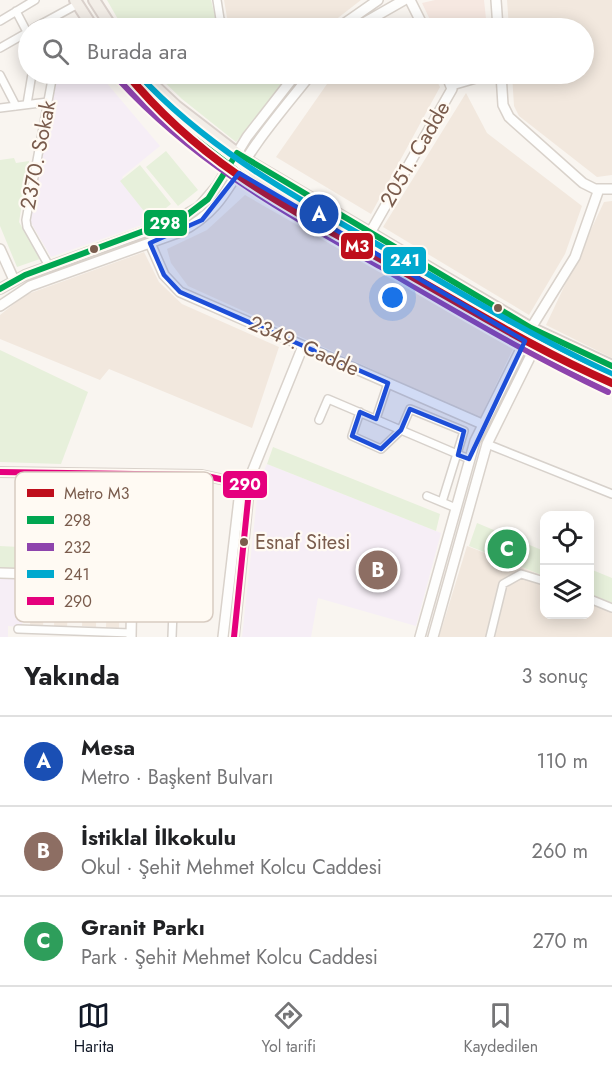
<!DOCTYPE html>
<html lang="tr">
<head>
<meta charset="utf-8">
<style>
  :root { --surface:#fff; --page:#f6f6f6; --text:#202124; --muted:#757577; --line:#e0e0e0; --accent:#111827 }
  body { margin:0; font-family:Jost,sans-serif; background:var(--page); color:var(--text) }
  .controls { position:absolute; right:18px; bottom:18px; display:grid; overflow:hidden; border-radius:12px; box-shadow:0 3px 15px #0003 }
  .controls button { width:54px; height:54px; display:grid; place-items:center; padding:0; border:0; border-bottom:2px solid var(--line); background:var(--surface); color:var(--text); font:30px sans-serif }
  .you { position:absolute; left:393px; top:298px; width:21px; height:21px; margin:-15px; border:4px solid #fff; border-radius:50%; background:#1a73e8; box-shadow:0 0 0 9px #1a73e833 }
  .badge { display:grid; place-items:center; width:39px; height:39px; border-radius:50%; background:var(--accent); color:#fff; font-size:20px; font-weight:700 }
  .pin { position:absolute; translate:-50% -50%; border:3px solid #fff; box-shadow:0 2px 6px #0006 }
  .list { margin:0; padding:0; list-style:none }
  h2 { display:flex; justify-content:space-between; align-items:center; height:78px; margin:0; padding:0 24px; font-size:26px }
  h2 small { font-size:20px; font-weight:400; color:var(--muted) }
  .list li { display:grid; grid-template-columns:39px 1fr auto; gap:18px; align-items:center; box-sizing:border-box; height:90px; padding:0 24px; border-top:2px solid var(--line) }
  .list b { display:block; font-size:22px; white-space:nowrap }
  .list p { margin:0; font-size:20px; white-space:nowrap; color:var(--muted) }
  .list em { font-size:20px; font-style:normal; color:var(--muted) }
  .icon { flex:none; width:33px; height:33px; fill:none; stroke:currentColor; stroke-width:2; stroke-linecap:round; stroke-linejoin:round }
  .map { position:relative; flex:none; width:612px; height:637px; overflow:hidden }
  .search { position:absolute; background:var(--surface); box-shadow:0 3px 15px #0003; left:18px; right:18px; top:18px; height:66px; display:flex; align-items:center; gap:15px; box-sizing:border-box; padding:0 21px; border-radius:33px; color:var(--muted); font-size:22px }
  .sheet { height:348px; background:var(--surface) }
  nav { display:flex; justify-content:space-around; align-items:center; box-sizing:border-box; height:84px; border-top:2px solid var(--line); background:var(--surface); font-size:16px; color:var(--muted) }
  nav a { display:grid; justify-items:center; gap:3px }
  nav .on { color:var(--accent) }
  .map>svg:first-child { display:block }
  .residential { fill:#f2e8de }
  .commercial { fill:#f6e8e1 }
  .education { fill:#f6eef6 }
  .green { fill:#e7f0db }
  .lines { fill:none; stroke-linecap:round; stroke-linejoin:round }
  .street-casing { stroke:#d7d1cb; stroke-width:10 }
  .secondary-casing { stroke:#d9d2cb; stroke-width:12 }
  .primary-casing { stroke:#dad1cc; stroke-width:14 }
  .street { stroke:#fefefd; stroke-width:7 }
  .secondary { stroke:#fefefd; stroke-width:9 }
  .primary { stroke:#f3eee8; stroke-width:10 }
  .bus-1-casing { stroke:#fffaf3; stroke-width:10 }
  .bus-2-casing { stroke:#fffaf3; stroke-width:10 }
  .bus-3-casing { stroke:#fffaf3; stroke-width:10 }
  .bus-4-casing { stroke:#fffaf3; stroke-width:10 }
  .bus-1 { stroke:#00a651; stroke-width:6 }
  .bus-2 { stroke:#8e44ad; stroke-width:6 }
  .bus-3 { stroke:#00a9ce; stroke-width:6 }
  .bus-4 { stroke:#e5007d; stroke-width:6 }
  .metro-1-casing { stroke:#fffaf3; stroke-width:12 }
  .metro-1 { stroke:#bf0e1c; stroke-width:8 }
  .marked { fill:#1d4ed8; fill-opacity:0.2; stroke:#1d4ed8; stroke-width:4.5; stroke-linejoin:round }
  .bus-dot { fill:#7a5c4d; stroke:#fffaf3; stroke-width:2 }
  .labels { text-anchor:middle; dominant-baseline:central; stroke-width:4.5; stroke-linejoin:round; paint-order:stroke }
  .bus-label { font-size:20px; fill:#7a5c4d; stroke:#fffaf3; text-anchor:start }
  .street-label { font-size:21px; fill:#7a5c4d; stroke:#fffaf3 }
  .key { fill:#fffaf3; stroke:#d7cbc1; stroke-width:1.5 }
  .key-label { font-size:16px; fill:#7a5c4d }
  .line-badge { stroke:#fffaf3; stroke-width:2 }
  .badge-label { font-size:16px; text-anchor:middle; font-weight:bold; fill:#fff }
</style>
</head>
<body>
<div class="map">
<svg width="612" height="637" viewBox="0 0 612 637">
  <rect width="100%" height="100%" fill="#f9f5f0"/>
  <path class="residential" d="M224,0H361L325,28H232L228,23Z
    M507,0H612V175L597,177L519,116L514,106L512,74H584V28H509Z
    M334,74H433L440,87L371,214L276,157Z
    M466,93L487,133L582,206L565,254L529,315L383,227Z
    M245,195L513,349L480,418L188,286L171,263L167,249L207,230Z
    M612,201V358L546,325L604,202Z
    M144,252L159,282L182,304L279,347L252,428L109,369L100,380L0,339V315L25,295Z
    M467,546L544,576V614H590V594L612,603V637H439Z
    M31,583L45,584L43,627H30Z
    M84,583H97L96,627L82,626Z
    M55,584L69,585L67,628H54Z
    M107,585L120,586L119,629H106Z"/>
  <path class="commercial" d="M435,0H484L487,28H434L422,3Z"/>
  <path class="education" d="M57,74H99L160,146L122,177L150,222L51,257L30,221Z
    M267,464L441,533L416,626L318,598L311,637H242L259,480Z
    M0,577H23L22,627L8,626V637H0Z"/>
  <path class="green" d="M107,0H211L217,25L221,28H123Z
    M156,74H278L286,80L236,142L182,99Z
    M166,151L198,190L178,206L146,167Z
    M14,158L16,163L29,161L19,222L40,259L17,267L0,226V160Z
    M140,165L171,204L151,220L120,181Z
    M0,350L88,392L61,464L0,462Z
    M273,447L440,514L436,531L267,464Z
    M477,523L544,551V576L469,546Z
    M0,546L39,548V569L0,568Z
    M590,569L612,578V603L590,594Z"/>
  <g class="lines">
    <g class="street-casing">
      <path id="street" d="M217,0L220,19L226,28
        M16,11L28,34
        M0,21L35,0
        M34,28L78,4
        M76,28L89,22
        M0,48L28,32
        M0,75L16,106
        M452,86L476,79L501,78
        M27,104L32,74
        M0,108L48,102
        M49,266L27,227L26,220L53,74
        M360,412L352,436L381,449L401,430L410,409L464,431L442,502
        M376,419L388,383
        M319,420L328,399L469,459
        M487,444L612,494
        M427,496L456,508
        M172 554a6 6 0 1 1 12 0a6 6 0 1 1-12 0Z
        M590,599L612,608
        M18,629L131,633
        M172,637L175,560
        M490,637L503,584L521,574L544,581"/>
    </g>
    <g class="secondary-casing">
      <path id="secondary" d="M410,0L424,28
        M496,0L498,28
        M338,28L378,0
        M355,28L404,0
        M501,74L503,105L509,117L583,183L595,189H612
        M370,233L452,89L446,74
        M150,243L164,275L180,292L482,424
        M0,249L14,280
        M0,289L25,275L172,222L199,207L217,186L247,137L296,74
        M0,306L30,286L180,232C223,211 231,179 257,143C274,119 293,97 311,74
        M531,328L575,257L599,189
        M0,472L202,475L247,485
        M0,573L130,577L132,581L131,637
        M223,637L239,499L244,492L303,346
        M234,637L248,500L244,492
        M420,637L475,441L525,341
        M433,637L487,444L535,347"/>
    </g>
    <g class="primary-casing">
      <path id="primary" d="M75,0L93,28
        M94,0L112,28
        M126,74C194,156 293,206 384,259C459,303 533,348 612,384
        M142,74L176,106L246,160L531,328L612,366"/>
    </g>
    <use href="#street" class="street"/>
    <use href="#secondary" class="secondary"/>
    <use href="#primary" class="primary"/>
    <g class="bus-1-casing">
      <path id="bus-1" d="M126,74L173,122L245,177
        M0,289L25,275L187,215L208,199L237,153L531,328L612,366"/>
    </g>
    <g class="bus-2-casing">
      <path id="bus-2" d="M119,80C195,163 285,212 381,267C455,311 530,355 608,392"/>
    </g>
    <g class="bus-3-casing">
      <path id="bus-3" d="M138,74C209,151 299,199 389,251C462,294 535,338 612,374"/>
    </g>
    <g class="bus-4-casing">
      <path id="bus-4" d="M0,472L202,475L247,485L244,492L248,500L234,637"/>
    </g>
    <use href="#bus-1" class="bus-1"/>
    <use href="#bus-2" class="bus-2"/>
    <use href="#bus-3" class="bus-3"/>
    <use href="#bus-4" class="bus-4"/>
    <g class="metro-1-casing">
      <path id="metro-1" d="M127,74C209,174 306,216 415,278C480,315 543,353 612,383"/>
    </g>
    <use href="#metro-1" class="metro-1"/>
  </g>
  <path class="marked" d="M239,173L525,341L469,459L458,455L464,431L410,409L401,430L381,449L352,436L360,412L376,419L388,383L180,292L164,275L150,243L202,220Z"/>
  <g class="bus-dot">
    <circle cx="94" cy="249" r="5"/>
    <circle cx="498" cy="308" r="5"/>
    <circle cx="244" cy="542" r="5"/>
  </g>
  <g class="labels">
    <g class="bus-label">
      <text x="255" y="542">Esnaf Sitesi</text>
    </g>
    <g class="street-label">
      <text transform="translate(415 154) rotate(-60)">2051. Cadde</text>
      <text transform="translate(38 155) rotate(-79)">2370. Sokak</text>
      <text transform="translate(304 346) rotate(24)">2349. Cadde</text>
    </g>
  </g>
  <rect x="15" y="472" width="198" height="150" rx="9" class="key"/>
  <rect x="27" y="489" width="27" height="8" fill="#bf0e1c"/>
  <rect x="27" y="516" width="27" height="8" fill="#00a651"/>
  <rect x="27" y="543" width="27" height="8" fill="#8e44ad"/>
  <rect x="27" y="570" width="27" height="8" fill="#00a9ce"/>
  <rect x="27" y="597" width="27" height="8" fill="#e5007d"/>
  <g class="key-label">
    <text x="64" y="499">Metro M3</text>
    <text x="64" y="526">298</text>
    <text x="64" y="553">232</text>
    <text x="64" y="580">241</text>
    <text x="64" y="607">290</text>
  </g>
  <g class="line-badge">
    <rect x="143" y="209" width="45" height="28" rx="6" fill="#00a651"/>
    <rect x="340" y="232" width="34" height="28" rx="6" fill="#bf0e1c"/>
    <rect x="382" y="246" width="45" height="29" rx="6" fill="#00a9ce"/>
    <rect x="222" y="470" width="46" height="29" rx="6" fill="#e5007d"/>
  </g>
  <g class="badge-label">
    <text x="165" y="229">298</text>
    <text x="357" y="252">M3</text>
    <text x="405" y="266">241</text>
    <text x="245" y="490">290</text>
  </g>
</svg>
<div class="controls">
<button><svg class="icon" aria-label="locate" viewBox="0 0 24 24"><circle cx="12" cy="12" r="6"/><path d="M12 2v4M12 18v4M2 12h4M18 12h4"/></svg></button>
<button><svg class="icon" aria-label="layers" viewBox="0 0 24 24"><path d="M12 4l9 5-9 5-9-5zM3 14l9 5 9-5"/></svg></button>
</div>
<div class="you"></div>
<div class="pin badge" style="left:319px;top:214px;background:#1a4fb4">A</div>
<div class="pin badge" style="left:378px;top:570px;background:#8d6e63">B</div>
<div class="pin badge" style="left:507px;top:549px;background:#2e9e5b">C</div>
<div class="search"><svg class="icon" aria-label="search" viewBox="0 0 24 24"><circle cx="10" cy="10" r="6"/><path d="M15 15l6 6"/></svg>Burada ara</div>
</div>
<section class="sheet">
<h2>Yakında<small>3 sonuç</small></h2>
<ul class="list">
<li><span class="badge" style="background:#1a4fb4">A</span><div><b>Mesa</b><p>Metro · Başkent Bulvarı</p></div><em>110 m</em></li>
<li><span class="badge" style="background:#8d6e63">B</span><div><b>İstiklal İlkokulu</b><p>Okul · Şehit Mehmet Kolcu Caddesi</p></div><em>260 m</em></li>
<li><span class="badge" style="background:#2e9e5b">C</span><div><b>Granit Parkı</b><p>Park · Şehit Mehmet Kolcu Caddesi</p></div><em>270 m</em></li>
</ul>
</section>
<nav>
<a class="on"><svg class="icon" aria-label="map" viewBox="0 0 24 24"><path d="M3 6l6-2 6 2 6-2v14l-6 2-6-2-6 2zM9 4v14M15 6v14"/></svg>Harita</a>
<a><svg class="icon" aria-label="directions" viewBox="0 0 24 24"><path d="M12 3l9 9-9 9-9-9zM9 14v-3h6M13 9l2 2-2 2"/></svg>Yol tarifi</a>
<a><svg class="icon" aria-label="saved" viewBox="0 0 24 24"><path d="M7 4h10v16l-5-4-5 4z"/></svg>Kaydedilen</a>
</nav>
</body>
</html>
